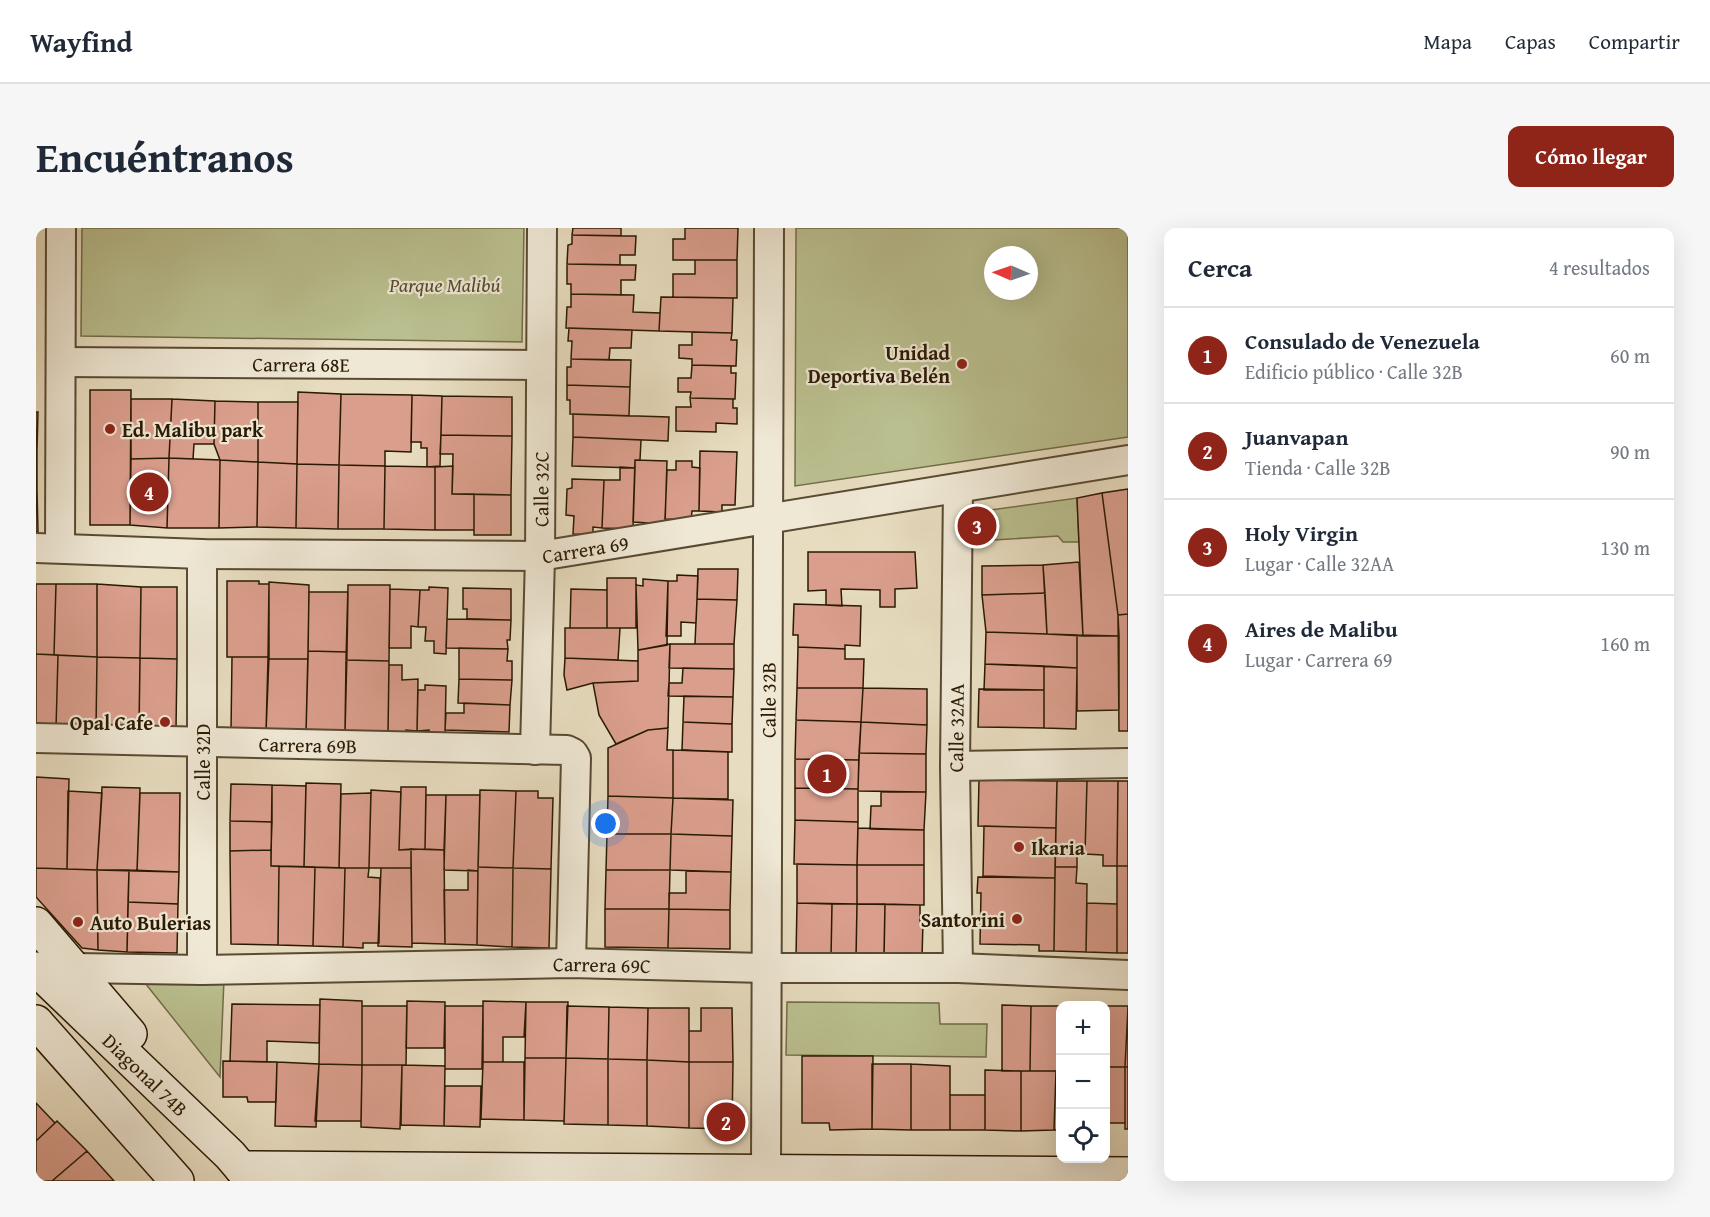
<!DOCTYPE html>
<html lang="es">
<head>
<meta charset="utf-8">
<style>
  :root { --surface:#fff; --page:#f6f6f7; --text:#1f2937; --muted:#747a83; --line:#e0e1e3; --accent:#8f2418 }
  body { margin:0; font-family:"Gentium Book Plus",serif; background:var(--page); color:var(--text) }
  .controls { position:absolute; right:18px; bottom:18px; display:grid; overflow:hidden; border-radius:12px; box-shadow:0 6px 24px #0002 }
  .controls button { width:54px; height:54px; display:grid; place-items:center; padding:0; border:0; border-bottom:2px solid var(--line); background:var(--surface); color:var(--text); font:30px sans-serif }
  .compass { position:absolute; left:948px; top:18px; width:54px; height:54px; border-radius:50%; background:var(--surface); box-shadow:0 6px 24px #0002; rotate:272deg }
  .you { position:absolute; left:570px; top:596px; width:21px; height:21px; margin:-15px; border:4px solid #fff; border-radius:50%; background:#1a73e8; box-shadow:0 0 0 9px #1a73e833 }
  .badge { display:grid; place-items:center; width:39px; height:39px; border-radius:50%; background:var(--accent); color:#fff; font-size:20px; font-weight:700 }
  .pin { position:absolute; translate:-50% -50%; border:3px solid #fff; box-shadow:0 2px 6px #0006 }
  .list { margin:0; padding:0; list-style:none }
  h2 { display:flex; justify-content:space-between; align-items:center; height:78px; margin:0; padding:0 24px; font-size:26px }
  h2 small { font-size:20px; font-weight:400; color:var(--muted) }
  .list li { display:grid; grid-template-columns:39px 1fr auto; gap:18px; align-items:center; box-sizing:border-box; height:96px; padding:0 24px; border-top:2px solid var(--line) }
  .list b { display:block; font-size:22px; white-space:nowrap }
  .list p { margin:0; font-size:20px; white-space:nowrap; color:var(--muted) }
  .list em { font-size:20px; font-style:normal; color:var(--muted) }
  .icon { flex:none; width:33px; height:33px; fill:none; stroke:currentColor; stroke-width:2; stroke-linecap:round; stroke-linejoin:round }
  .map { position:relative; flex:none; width:1092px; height:953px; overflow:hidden; border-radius:12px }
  header { display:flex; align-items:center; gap:36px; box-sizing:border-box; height:84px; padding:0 30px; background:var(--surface); border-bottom:2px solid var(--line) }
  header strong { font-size:28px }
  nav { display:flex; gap:33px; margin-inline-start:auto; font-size:21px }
  .intro { display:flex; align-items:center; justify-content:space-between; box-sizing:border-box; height:144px; padding:0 36px }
  h1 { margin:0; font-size:42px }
  .button { padding:15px 27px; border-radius:12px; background:var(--accent); color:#fff; font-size:21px; font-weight:700 }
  main { display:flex; gap:36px; padding:0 36px }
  aside { flex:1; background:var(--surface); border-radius:12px; box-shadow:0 6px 24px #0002 }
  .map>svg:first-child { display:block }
  .park { fill:#babf8f; stroke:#726c49; stroke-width:1.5; fill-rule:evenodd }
  .building { fill:#da9e8c; stroke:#2a1a03; stroke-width:1.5 }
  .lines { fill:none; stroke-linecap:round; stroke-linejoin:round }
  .minor-casing { stroke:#594a32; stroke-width:32 }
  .secondary-casing { stroke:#2a1a03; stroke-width:36 }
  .minor { stroke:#efe8d5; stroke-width:28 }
  .secondary { stroke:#efe8d5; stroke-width:33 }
  .poi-dot { fill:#8f2418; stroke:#efe8d5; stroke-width:2 }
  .labels { text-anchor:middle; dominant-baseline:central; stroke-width:4.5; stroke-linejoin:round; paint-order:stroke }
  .park-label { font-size:20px; font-style:italic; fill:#554c2d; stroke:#efe8d5 }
  .poi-label { font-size:20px; font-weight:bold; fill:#2a1a03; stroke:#efe8d5; text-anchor:end }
  .street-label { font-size:20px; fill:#2a1a03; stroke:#efe8d5 }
</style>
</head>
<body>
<header>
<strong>Wayfind</strong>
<nav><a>Mapa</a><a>Capas</a><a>Compartir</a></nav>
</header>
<div class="intro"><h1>Encuéntranos</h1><a class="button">Cómo llegar</a></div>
<main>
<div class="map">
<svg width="1092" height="953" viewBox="0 0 1092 953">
  <rect width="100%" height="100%" fill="#e7dcbf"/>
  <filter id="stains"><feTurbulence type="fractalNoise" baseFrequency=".00333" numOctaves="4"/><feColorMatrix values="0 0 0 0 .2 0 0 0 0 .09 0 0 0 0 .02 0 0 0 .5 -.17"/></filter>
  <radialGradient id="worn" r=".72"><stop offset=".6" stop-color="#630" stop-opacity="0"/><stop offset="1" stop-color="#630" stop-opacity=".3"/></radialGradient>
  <path class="park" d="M46,0H488L486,114L45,108Z
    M760,0H1092V209L759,258ZM957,27H993V63H957Z
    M1041,270L1043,314H1027L1022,308L942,313L934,309L936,286L940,284Z
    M105,750L188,751L184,849Z
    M751,774L903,775L904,796H951L950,829L750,827Z"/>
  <path class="building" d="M537,0H585V8L536,7Z
    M649,0H702L701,32H637V11H649Z
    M536,7L600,8L599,27H584V37L531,36L532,17L536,16Z
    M659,32H701V70L637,69V46H659Z
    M531,36L600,37L599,52H585V67L535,66V56H531Z
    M535,66L598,67L597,84L624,85L623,103L530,100L531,79H535Z
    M625,69L697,70L696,105L623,103Z
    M533,100L596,102L595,120H574L573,132L535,131L536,113H532Z
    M656,104L696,105L695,112H701L700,138L656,137V131L643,130V117H656Z
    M535,131L595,132L594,159L531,157V139H535Z
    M656,137L695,138V145H700L699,171L654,170L655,164H642V150H655Z
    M531,157L594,159L593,188L534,186V172H531Z
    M54,162H95L94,297H54Z
    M262,164L305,166L303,237L261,236Z
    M305,166L376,167L375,224L349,223V238L303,237Z
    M376,167L406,168L404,238L391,239V220H385V214H375Z
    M406,168L476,169V208L405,207Z
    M654,170L697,171V180H701V196L680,195V204L640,203V179H655Z
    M95,171H136L133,230L95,231Z
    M136,171L179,173L178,216H158L157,231L133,230Z
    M179,173L222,174V234L184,232L178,216Z
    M222,174H262L261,236L222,234Z
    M0,184H2L1,223H0Z
    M537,186L633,189L632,213L537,209Z
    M405,207L476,208L475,267L416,266L417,226H404Z
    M537,209L605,212L604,232H599V240L536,238Z
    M0,223H1V261H0Z
    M664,223L701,224L699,277H686V284L663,283Z
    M133,230L131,300L94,297L95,231Z
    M133,230L184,232L183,300H131Z
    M184,232L222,234L221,299L183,300Z
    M599,232L631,233L629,296L597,294Z
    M640,233H656V239L664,240L663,283H656L655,292L629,291L631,242H640Z
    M222,234L261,236L260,300L221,299Z
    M261,236L303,237L302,301L260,300Z
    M303,237L349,238L348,301H302Z
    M349,238L399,239V302L348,301Z
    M417,238L416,266H438V302H399V239Z
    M584,239L599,240L597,301L566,300L568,252H584Z
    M536,251L568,252L566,300L557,299V307L537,306L538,288L530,287L531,261L536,260Z
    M0,261H1L2,304H0Z
    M1092,261V386L1082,387L1066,265Z
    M1066,265L1082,387L1083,408H1047L1041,270Z
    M438,266L475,267V307H438Z
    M772,324H879L881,360L859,361V379H844V362L805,361L806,378L790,377V362L772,363Z
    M1043,334L1047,408L1011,406L1007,337Z
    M1007,337L1009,365L946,367V338Z
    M662,341H702L701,372L661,371Z
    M641,347L662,348L660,395L645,394V408H630L632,353H641Z
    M571,350H600V400H571Z
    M607,351L632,353L631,417L602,422L600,357L607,358Z
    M191,353H223V356H233V429H191Z
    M233,354L273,357L272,431H232Z
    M0,356H20L18,427L0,426Z
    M20,356H61V429L18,427Z
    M61,356L105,359L104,430L61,429Z
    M312,357H354L353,433L310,432Z
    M105,359H141V431L104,430Z
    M393,359L412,360L410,426L398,425V413H389L390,399H382L384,362H393Z
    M427,360L475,361V392L431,391V381H427Z
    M354,361L384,362L382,399L375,398V420H353Z
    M535,361L571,362V400H534Z
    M273,364H312L311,424L272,423Z
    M1009,365L1011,406L950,404L946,367Z
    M661,371L701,372L698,416H659Z
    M758,376L825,378L824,418L809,417V421L762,419V407H757Z
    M1092,386V503H1083L1082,387Z
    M411,391L475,392L474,412H471L472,421L410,420Z
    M529,400H584L582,432L529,430Z
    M950,404L1041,407V440L949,436Z
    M1041,407L1083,408V482L1041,483Z
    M634,416L632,500L612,502L580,516L563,487L557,455L602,453V422Z
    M634,416H698V441L633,440Z
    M762,419L809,421V431H828L827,460H761Z
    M423,420L472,421L471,433H476V452L423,451Z
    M272,423L311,424L309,505H270Z
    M0,426L22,427L20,501H0Z
    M22,427L61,429L60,501H20Z
    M61,429L104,430L103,501H60Z
    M196,429H233L230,504L195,503Z
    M104,430L141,431L140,502L103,501Z
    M529,430L602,433V453L557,455L531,462L528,447Z
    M232,431H272L270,505L230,504Z
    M310,432L353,433L352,506L309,505Z
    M949,436L1008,438V462H948Z
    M353,437H366V452L382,451L381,503L370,502V507L352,506Z
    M1008,438L1041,440L1040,501L1008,500Z
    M647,440L698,441L697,469L632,468L633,455H646Z
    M423,451L476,452L474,477L422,475Z
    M389,457L410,458L409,507H393V502L381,503L382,462H389Z
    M761,460H827L825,494L760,492Z
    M827,460L891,461V497L825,494Z
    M943,461L1008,462V500L942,499Z
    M648,468L697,469L696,496L647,494Z
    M428,475L474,477L473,504L409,502L410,485H428Z
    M760,492L825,494L823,532L759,531Z
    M647,494L696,496V524L646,522Z
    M825,494L891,497L890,526L823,525Z
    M632,500L631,522H637V570L572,568V520L612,502Z
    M637,522L692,524V571L637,570Z
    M823,525L890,526V564L822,563Z
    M759,531L823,532L822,561L759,560Z
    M0,549L33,551L31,641L0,640Z
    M943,552L1021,553L1020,600L942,598Z
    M1021,553H1051L1049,626L1041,627V639H1019Z
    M1051,553H1082L1081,638H1067V627L1049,626Z
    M1082,553H1092V638H1081Z
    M270,555L305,556L303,640L268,639Z
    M195,556L236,557V594L194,593Z
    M236,557L270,558L268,639L235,638Z
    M66,559L104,560L101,643L61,642Z
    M365,559H390L389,621L363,622Z
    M759,560L822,561V594L759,592Z
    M335,562L365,564L363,622L375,621V640H333Z
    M444,562L480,563L477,640L442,639Z
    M32,563L66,565L61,642L31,641Z
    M480,563H502V570H517L515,641L477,640Z
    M845,564H890L888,602L834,601L835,578H845Z
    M104,565H144L143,644L101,643Z
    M335,565L333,640H303L305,566Z
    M390,567H410L408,622L389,621Z
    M410,567H444L442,643L408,642Z
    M572,568L637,570L635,606H571Z
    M637,570L697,572L696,608L635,606Z
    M759,592L822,594L821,637L758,636Z
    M194,593L236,594L235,622L194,623Z
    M948,598L1020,600L1019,650L947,648Z
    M822,600L888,602V637H821Z
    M571,606H635L634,642H570Z
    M635,606L696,608L695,644L634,642Z
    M375,621L408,622L409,716L376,715Z
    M235,622V638H243L242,717L195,716L194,623Z
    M761,636L821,637V676L761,675Z
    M821,637H888V677L821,676Z
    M243,638L279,639L277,718L242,717Z
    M1081,638H1092V725H1081Z
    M279,639L309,640L307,719L277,718Z
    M442,639L477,640L476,719L441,717Z
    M1019,639H1041L1040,655L1051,656L1050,724L1018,723Z
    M0,640L61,642L62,722L46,720L0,669Z
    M309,640H333L332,649L344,650L343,715H327V720L307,719Z
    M345,640H375L376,719L342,718Z
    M477,640L515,641L513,720L476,719Z
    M61,642H93L91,724L62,722Z
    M93,642L143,644L142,676L92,674Z
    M432,642L442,643L441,717L409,716L408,662H432Z
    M570,642H634L633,681H569Z
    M650,643L695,644L694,682L633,681V665H650Z
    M942,649L1019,650L1018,723H1003V717L944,716L945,665H941Z
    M92,674L142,676L141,725L91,724Z
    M761,675L796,676L795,730L760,729Z
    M1051,675L1081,676V725L1050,724Z
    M796,676H821L820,730H795Z
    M821,676H849L848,730H820Z
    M849,676L884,677V693H887L886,731L848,726Z
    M569,681H633L632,720L569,719Z
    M633,681L694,682V721L632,720Z
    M284,771L326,773V837L283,836Z
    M371,773L409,774L408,820H370Z
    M447,773L490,774L488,809H467V834H447Z
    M490,774H532L530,830H489Z
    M196,776L284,777L283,815L231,813V834L194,833Z
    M966,777L995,778L994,843H966Z
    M326,778H371L370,837H326Z
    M409,778H447L446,841H409Z
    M531,778L573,779L572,831L530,830Z
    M995,778H1024V843H994Z
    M1070,778H1092L1089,839H1070Z
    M573,779L612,780L611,832L572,831Z
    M1092,779V839H1089Z
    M612,780H653V834L611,832Z
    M665,780H696L697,834H653V803H665Z
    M766,828H837L836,901L794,902L793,895H766Z
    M489,830H530L528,893L488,892Z
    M530,830L572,831V897L528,896Z
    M572,831L611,832V898L572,897Z
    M611,832L653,834V900L611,898Z
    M187,833L241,834L240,874H212L211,869H187Z
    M241,834L283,836L280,899L239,898Z
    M447,834H488V892L445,891Z
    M653,834H697L696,901L653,900Z
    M283,836L326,837L325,893H279Z
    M836,836H875V902L836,901Z
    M875,836L914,838V902H875Z
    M326,837H366L364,901L325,899Z
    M366,837L409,838L408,898L365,897Z
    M1070,839H1089V895H1070Z
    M1089,839H1092V901H1089Z
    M949,842L985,843V903L949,902Z
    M985,843H1020L1018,902L985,903Z
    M1020,843H1024V902H1018Z
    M409,858H445L444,899L408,898Z
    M914,867H949V902H914Z
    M0,875L19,895L0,913Z
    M21,893L51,923L16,953H0V913Z
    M51,923L78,953H16Z"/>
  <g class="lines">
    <g class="minor-casing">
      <g id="minor">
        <path id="s1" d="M25,134L504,137"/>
        <path id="s2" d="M0,320L166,326L504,328L1092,232"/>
        <path d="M24,320L25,0"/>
        <path d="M166,326V742"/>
        <path id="s3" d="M0,510L531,522L537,525L540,530L535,735"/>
        <path id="s4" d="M499,522L504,328L506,0"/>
        <path d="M919,538L1092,535"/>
        <path id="s5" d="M40,740L166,742L535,735L731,740H922L1092,747"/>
        <path id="s6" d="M922,740L919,538L922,260"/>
        <path id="s7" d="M730,943L733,0"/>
      </g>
    </g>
    <g class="secondary-casing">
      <g id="secondary">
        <path d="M0,696L94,806"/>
        <path id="s8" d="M0,741L194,927L216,953"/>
        <path d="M0,794L141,953"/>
        <path d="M205,940L1092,946"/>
      </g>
    </g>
    <use href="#minor" class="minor"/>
    <use href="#secondary" class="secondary"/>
  </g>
  <g class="poi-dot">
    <circle cx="926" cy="136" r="6"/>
    <circle cx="74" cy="201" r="6"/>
    <circle cx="129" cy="494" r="6"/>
    <circle cx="983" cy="619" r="6"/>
    <circle cx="981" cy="691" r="6"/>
    <circle cx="42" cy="694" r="6"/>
  </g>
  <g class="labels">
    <g class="park-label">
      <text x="409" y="56">Parque Malibú</text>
    </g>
    <g class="poi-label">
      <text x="914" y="124">Unidad<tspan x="914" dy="23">Deportiva Belén</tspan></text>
      <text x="86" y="201" text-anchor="start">Ed. Malibu park</text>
      <text x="117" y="494">Opal Cafe</text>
      <text x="995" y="619" text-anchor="start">Ikaria</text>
      <text x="969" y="691">Santorini</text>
      <text x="54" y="694" text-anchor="start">Auto Bulerias</text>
    </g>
    <g class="street-label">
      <text stroke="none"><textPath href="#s1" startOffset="240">Carrera 68E</textPath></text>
      <text stroke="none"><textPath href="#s4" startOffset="261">Calle 32C</textPath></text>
      <text stroke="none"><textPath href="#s2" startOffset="550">Carrera 69</textPath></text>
      <text stroke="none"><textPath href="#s7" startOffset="471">Calle 32B</textPath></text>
      <text stroke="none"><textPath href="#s6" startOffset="240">Calle 32AA</textPath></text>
      <text stroke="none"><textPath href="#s3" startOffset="272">Carrera 69B</textPath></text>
      <text transform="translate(166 534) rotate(-90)">Calle 32D</text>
      <text stroke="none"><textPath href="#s5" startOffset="526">Carrera 69C</textPath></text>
      <text stroke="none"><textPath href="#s8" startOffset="152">Diagonal 74B</textPath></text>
    </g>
  </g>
  <rect width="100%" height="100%" filter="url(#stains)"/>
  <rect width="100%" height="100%" fill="url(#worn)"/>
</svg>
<div class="controls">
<button>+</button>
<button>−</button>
<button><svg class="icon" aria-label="locate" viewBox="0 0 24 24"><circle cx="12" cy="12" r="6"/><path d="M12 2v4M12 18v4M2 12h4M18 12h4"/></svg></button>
</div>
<svg class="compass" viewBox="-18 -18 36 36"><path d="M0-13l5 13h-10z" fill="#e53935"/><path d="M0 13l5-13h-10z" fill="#747a83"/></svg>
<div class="you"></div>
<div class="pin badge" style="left:791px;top:546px">1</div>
<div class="pin badge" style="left:690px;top:894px">2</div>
<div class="pin badge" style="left:941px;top:298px">3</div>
<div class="pin badge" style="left:113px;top:264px">4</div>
</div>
<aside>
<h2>Cerca<small>4 resultados</small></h2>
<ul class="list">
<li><span class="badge">1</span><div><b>Consulado de Venezuela</b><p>Edificio público · Calle 32B</p></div><em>60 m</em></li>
<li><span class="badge">2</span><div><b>Juanvapan</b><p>Tienda · Calle 32B</p></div><em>90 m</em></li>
<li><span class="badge">3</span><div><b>Holy Virgin</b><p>Lugar · Calle 32AA</p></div><em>130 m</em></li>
<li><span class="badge">4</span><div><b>Aires de Malibu</b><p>Lugar · Carrera 69</p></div><em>160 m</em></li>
</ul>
</aside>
</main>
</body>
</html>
